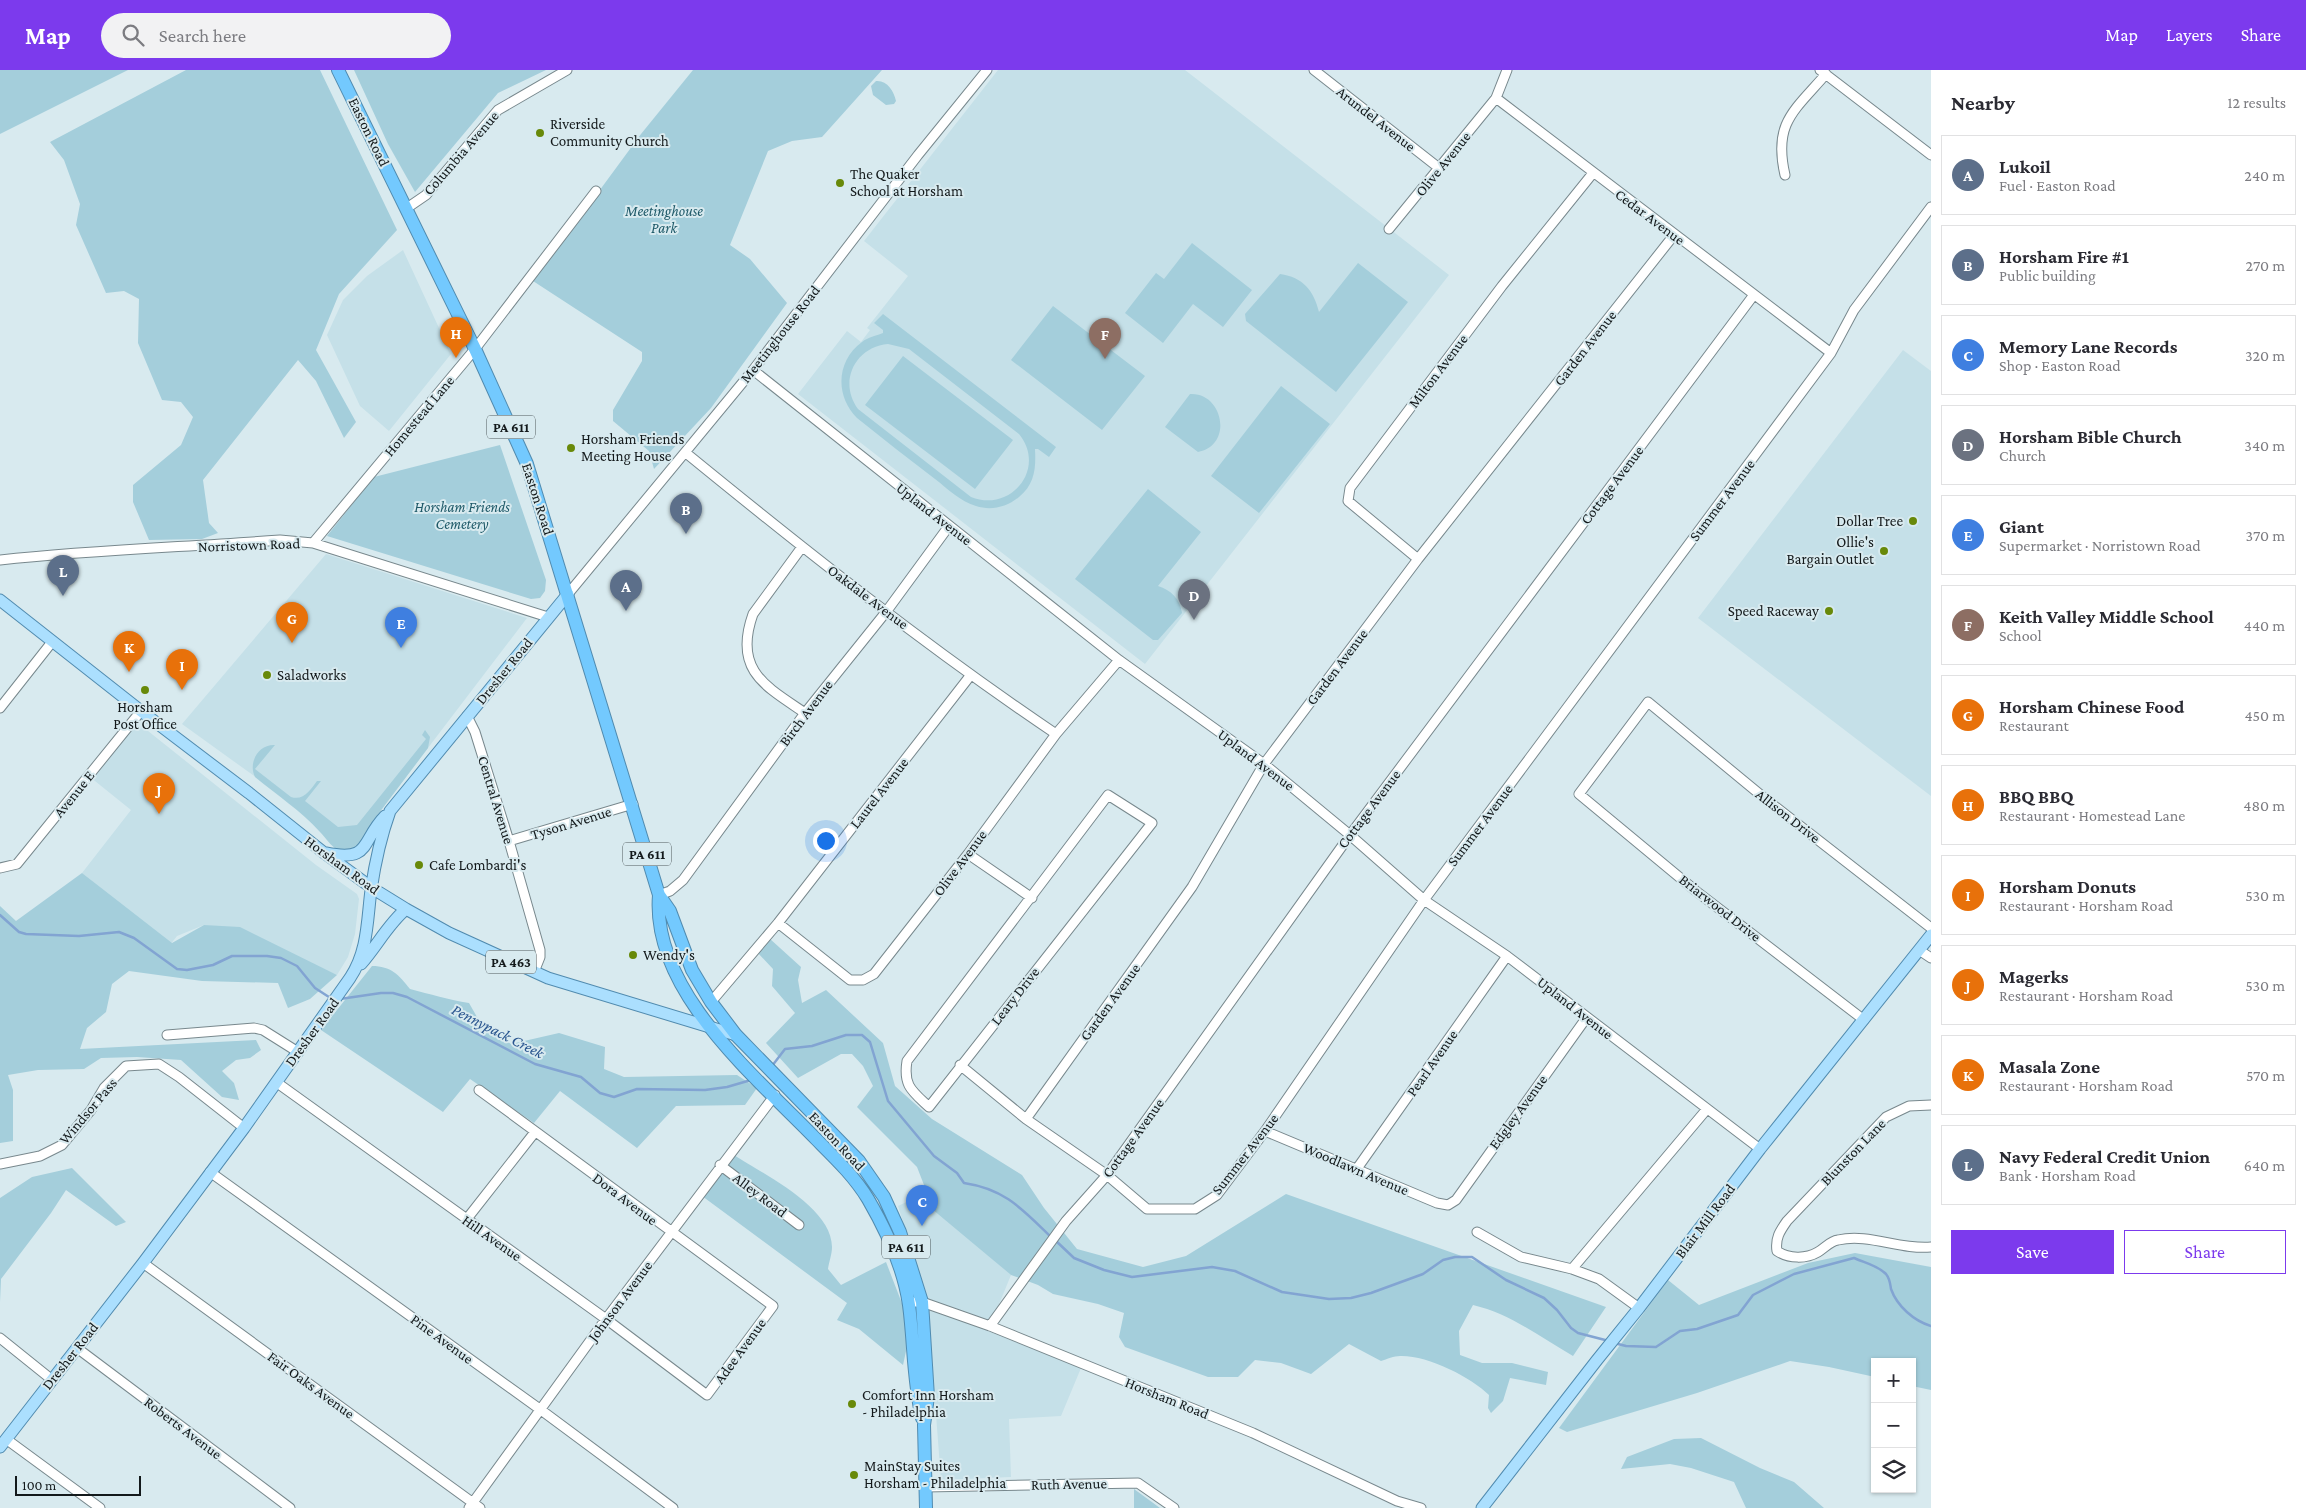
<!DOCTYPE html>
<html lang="en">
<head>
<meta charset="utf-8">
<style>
  :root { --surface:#fff; --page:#f2f2f3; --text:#2b2b33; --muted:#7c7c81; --line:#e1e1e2; --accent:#7c3aed }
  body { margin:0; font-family:"Crimson Pro",serif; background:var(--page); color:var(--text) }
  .controls { position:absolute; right:15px; bottom:15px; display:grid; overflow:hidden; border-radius:0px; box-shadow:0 1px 4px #0004 }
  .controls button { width:45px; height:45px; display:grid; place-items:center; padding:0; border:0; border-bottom:1px solid var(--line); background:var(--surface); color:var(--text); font:25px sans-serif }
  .scale { position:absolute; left:15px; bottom:12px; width:126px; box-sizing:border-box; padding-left:5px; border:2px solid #13191b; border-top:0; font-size:14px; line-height:18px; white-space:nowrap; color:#13191b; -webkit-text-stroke:4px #d8eaef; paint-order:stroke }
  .you { position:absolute; left:825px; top:770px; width:18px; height:18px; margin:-12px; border:4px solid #fff; border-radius:50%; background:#1a73e8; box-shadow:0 0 0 8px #1a73e833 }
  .badge { display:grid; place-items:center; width:32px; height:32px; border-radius:50%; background:var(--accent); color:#fff; font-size:16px; font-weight:700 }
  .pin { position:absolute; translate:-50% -41px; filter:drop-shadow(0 1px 2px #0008) }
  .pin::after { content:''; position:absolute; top:26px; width:18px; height:15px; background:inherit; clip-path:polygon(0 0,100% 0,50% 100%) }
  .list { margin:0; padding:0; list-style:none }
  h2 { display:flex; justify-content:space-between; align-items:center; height:65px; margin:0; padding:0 20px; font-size:21px }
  h2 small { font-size:16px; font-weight:400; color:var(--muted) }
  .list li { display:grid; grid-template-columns:32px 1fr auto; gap:15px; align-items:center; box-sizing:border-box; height:80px; margin:0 10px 10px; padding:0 10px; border:1px solid var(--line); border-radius:0px }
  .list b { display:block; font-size:19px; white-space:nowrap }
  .list p { margin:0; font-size:16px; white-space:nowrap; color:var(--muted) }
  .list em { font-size:16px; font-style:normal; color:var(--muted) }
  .actions { display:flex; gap:10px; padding:15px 20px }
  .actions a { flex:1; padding:11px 0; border:1px solid var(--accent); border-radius:0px; text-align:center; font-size:18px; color:var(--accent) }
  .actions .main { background:var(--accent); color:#fff }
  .icon { flex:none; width:28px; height:28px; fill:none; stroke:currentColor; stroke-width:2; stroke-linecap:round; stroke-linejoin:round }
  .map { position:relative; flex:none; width:1931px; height:1438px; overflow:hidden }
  header { display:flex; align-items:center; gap:30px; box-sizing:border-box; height:70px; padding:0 25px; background:var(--accent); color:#fff }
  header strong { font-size:24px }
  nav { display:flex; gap:28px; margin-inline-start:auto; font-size:18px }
  .search { width:350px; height:45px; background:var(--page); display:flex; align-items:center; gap:12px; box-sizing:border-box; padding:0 18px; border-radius:28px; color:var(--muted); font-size:19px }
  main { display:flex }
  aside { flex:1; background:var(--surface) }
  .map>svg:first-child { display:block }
  .built { fill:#c5e0e8 }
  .green { fill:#a4cedb; fill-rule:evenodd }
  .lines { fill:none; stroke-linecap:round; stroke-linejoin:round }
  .stream { stroke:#82a4d2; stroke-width:2.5 }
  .minor-casing { stroke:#78888d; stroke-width:11 }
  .major-casing { stroke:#518baf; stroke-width:13 }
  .highway-casing { stroke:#518baf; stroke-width:14 }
  .minor { stroke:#fff; stroke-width:9 }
  .major { stroke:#abdffe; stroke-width:11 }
  .highway { stroke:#73c9fe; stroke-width:12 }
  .poi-dot { fill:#688909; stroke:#d8eaef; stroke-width:2 }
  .labels { text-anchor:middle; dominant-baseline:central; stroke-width:4; stroke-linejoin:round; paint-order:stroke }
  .shield { fill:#d8eaef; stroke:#4e585b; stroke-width:1 }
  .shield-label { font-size:14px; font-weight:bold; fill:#13191b }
  .street-label { font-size:15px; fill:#13191b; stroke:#d8eaef }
  .poi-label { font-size:15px; fill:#13191b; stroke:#d8eaef; text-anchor:start }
  .park-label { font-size:15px; font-style:italic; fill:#1e5968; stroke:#d8eaef }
  .water-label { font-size:16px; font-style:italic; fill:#29558f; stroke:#d8eaef }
</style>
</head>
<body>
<header>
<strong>Map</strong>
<div class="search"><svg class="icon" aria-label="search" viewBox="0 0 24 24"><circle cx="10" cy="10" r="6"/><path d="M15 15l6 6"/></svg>Search here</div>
<nav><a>Map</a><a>Layers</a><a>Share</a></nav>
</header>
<main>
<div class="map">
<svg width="1931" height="1438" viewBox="0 0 1931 1438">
  <rect width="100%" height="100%" fill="#d8eaef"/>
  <path class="built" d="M998,0H1185L1449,205L1145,594L798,324L847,261L861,272L870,260L867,258L908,206L864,171Z
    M403,180L451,284L389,361L360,336L327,265L343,230L367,206Z
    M1903,280L1931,301V726L1698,548Z
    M326,484L527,548L354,775L311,747L182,654Z
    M134,656L143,657L316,795L357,824L359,829L355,864L348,887L337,905L238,861L204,855L177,866L170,875L82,803L131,740L90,707Z
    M919,1126L1011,1205L988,1261L1081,1298L1061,1346L1009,1349L1011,1407L941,1410L927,1227L898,1136Z"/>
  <path class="green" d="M0,0H128L0,64Z
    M186,0H320L397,160L339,224L316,280L356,352L344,368L316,311L298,290L203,410L209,453L218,463L202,469L149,470L133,432V415L181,375L193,347L181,332L162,330L138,273L139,229L124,221L106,223L76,155L80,134L64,90L50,72Z
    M354,0H546L498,23L415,122L388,74Z
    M693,0H882L822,67L792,71L768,81L730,175L750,189L787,233L711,338L654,399L649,381L613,351V340L642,291V282L533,211L641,64Z
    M876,11C887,10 894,21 896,31L894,34L886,35L873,25L871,16Z
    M1192,173L1252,220L1223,257L1193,234L1163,273L1125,243L1156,203L1164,209Z
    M1358,193L1408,232L1336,322L1246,251L1245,244L1280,204C1303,207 1314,221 1319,242Z
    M1053,236L1145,306L1102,360L1011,290Z
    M883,244L1056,377L1049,387L1038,379H1035C1036,398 1035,414 1019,427C1007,437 991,441 976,436C961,432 948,419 935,409C909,389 883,369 857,348C835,326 836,291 862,272C868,267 876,266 883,263V260L874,253ZM888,274L909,279L1019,364C1047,398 1011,443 971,427L858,339C838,312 855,277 888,274Z
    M903,286L1013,370L975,419L865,335Z
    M1281,316L1330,354L1259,443L1211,406Z
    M1190,324C1223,322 1234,375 1198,382L1165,357Z
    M500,375L546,510L545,521L540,528L531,529L327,466L374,407Z
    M1148,419L1201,462L1158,516C1171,520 1180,529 1182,543L1158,570H1153L1075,509Z
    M425,660L430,667L428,678L376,747C371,760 360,783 343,782C334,781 326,768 320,762C301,741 277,725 255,707C248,693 258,674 275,675L255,699L291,727C304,731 310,720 317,711H321L305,731L338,757L357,755L426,669L422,665Z
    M82,803L172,873L204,855L240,857L337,905L310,929L288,938L278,913L202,911L129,901L112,914L106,942L87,958L80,979L256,970L261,980L250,988L236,990L222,1001L234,1013L239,1030L222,1027L181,990L137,987L101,988L84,999L38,1000L8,1005L13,1020V1071L0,1073V836L16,851Z
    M769,868L801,897L798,910L802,933L826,920L883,973L895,1016L932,1049L1022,1105L1044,1138L1077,1179L1143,1197L1186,1186L1286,1124L1606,1237L1573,1286C1540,1267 1511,1244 1473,1235L1459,1261L1460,1285L1482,1293H1512L1548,1302L1546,1315L1510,1308L1503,1331L1491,1343L1488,1338L1489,1325C1471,1307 1427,1285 1400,1286C1394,1286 1387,1289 1381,1291L1349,1274L1311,1304L1281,1293L1255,1290L1238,1307H1208L1125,1277L1119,1267L1124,1243L1098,1234L1053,1224L1038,1215L1011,1205L920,1129L924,1115L917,1097L857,1037L873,1016L863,996L852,984H841L798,1008L766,973L795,943L772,916L773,899L757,882Z
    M372,896C391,896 399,905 410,919C430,924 449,930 469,933L481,954L511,974L559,963L605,977L604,999L624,1007L737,1005L757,1018L745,1035L676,1036L637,1078L560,1021L534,1053L470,1009L443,1042L321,960Z
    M734,1085C763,1104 832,1137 832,1177C832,1184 829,1192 828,1199L841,1215L886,1192L903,1236L908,1272L903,1295L859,1259L837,1250L847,1233L702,1126Z
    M72,1098L126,1152L116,1156L66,1120L51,1143L1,1209L0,1232V1128L32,1107Z
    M1855,1183L1931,1197V1320L1912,1316V1292H1875V1307L1829,1297L1790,1291L1697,1323L1567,1362L1559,1358L1668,1210L1699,1235L1808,1193Z
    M1701,1368L1760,1398L1794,1412L1824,1438H1746L1734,1412L1691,1398L1670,1394L1621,1399L1627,1387L1674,1369Z
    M1134,1419L1160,1438H1134Z"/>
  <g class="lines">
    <path class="stream" d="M0,845L19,862L26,864L79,866L119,862L134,868L177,899L187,900L213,895L232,886H267L281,888L297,896L315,918L332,929
      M340,929L381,923H393L407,927L535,994L581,1007L600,1023L614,1027L637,1019L705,1020L727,1017L751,1010
      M772,996L785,979L812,976L846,965H862L870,972L888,1031L934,1086L957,1103L964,1113C1005,1119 1022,1139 1051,1167
      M1055,1170L1074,1188L1104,1200L1132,1207L1212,1197L1235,1201L1282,1222L1329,1229L1351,1228L1371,1223L1423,1204L1443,1190L1455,1187H1472L1506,1210L1544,1228L1557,1240L1571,1258L1578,1263L1609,1271
      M1614,1273L1626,1276L1656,1277L1680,1261L1697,1259L1738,1245L1753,1225L1794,1204L1854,1188C1865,1193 1877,1195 1886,1204C1890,1209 1890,1213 1891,1219C1897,1236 1914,1251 1931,1256"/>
    <g class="minor-casing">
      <path id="minor" d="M1314,0L1439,98
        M1820,0L1931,85
        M1496,28L1831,283
        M1785,105C1773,53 1794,41 1826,4
        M407,138L426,125L498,40L567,0
        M1389,159L1496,28L1507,0
        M753,300L1119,590L1264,694L1350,765L1424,830L1507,886L1760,1079
        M686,383C806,481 927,577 1056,664
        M313,473L475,279L596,121
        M802,477L753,544C733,600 765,616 805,643
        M1418,489L1348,431L1350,418L1502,216L1593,103
        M0,490C93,480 187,477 280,470L313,473L548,547
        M568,524L753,300L918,85L987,0
        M0,638L52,572
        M467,646L475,662L509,771L540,880V887L534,902
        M1108,725L1152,753L929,1037C912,1021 903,1016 907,991Z
        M509,771L633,734
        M968,784L1032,828
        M0,798L17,794L141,641
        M659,825L670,821L683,810L805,643L886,542L949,456
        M778,853L850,910H863L874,904L968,784L1056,664L1119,590
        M1919,880L1931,888
        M711,932L778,853L970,606
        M1864,950L1696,821L1579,724L1648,632L1768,731L1931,858
        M167,965L254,958L263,960L298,982
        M960,995L1026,1049L1107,1105L1147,1139H1195L1217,1125L1265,1061L1424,830L1831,283L1854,240L1931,137
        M276,1012L606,1249L707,1325L773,1236L479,1020
        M1931,1035L1909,1036L1886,1047L1787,1151C1780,1161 1775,1168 1777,1181C1789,1189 1806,1189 1818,1182C1825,1178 1830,1171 1838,1170C1869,1163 1900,1180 1931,1177
        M1026,1049L1192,817L1264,694L1418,489L1674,165
        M1265,1061L1437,1133L1448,1135L1456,1130L1587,947
        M0,1094L40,1086L62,1075L91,1040L104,1018L126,996L159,994L179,1007L244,1058
        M720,1095L799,1155
        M1356,1100L1507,886
        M210,1102L541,1340L673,1438
        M466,1150L535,1062
        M1477,1162L1521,1187L1572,1199L1599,1209L1639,1238
        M143,1193L480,1438
        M1572,1199L1707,1039
        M908,1232H922L990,1256L1253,1363L1397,1431L1421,1438
        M990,1256L1066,1151L1107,1105L1350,765L1753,226
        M0,1268L51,1309
        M77,1278L290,1438
        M6,1369L100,1438
        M925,1417L1138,1413L1174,1438
        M469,1438L606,1249L775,1025"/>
    </g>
    <g class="major-casing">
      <path id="major" d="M0,530L141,641L249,723L323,782L372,818L406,839L449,863L548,908L736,965
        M326,783C372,792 360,772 385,746
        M361,894C377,876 388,854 406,839
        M0,1377L143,1193L244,1058L350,908C368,881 367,851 371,820C375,793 381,766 390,741L568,524
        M1482,1438L1597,1290L1639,1238L1760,1079L1931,865"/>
    </g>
    <g class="highway-casing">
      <path id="highway" d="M338,0L475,279L527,394L659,825L670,841L692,900L711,932L736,965L859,1091L884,1127L900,1162L922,1232L928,1327L924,1355L926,1438
        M659,825C651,921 755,1006 816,1069C835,1088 854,1106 868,1129C886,1160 904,1199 909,1235C914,1272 913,1311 922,1348"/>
    </g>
    <use href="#minor" class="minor"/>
    <use href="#major" class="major"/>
    <use href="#highway" class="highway"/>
  </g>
  <g class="poi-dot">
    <circle cx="540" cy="63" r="5"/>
    <circle cx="840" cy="113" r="5"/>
    <circle cx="571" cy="378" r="5"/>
    <circle cx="1913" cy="451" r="5"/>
    <circle cx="1884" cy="481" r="5"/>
    <circle cx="1829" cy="541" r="5"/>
    <circle cx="267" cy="605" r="5"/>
    <circle cx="145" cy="620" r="5"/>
    <circle cx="419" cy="795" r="5"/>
    <circle cx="633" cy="885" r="5"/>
    <circle cx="852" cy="1334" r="5"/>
    <circle cx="854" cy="1405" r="5"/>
  </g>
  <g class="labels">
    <g class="shield">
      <rect x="487" y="345.5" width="48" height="23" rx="4"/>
      <rect x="623" y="772.5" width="48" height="23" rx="4"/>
      <rect x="486" y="880.5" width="50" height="23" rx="4"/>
      <rect x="882" y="1165.5" width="48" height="23" rx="4"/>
    </g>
    <g class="shield-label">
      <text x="511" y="357">PA 611</text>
      <text x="647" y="784">PA 611</text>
      <text x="511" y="892">PA 463</text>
      <text x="906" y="1177">PA 611</text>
    </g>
    <g class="street-label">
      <text transform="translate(1376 49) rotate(38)">Arundel Avenue</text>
      <text transform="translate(369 62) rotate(64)">Easton Road</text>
      <text transform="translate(461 83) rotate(-49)">Columbia Avenue</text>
      <text transform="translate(1443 94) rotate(-51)">Olive Avenue</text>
      <text transform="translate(1650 147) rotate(37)">Cedar Avenue</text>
      <text transform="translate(780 264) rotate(-52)">Meetinghouse Road</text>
      <text transform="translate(1585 278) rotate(-52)">Garden Avenue</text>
      <text transform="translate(1438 301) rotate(-53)">Milton Avenue</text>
      <text transform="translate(419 346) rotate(-50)">Homestead Lane</text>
      <text transform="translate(1612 415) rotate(-53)">Cottage Avenue</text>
      <text transform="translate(538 429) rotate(72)">Easton Road</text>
      <text transform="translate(1722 430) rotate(-53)">Summer Avenue</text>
      <text transform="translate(934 444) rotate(38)">Upland Avenue</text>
      <text transform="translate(249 475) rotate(-2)">Norristown Road</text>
      <text transform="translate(868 527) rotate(37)">Oakdale Avenue</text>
      <text transform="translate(1337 597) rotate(-53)">Garden Avenue</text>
      <text transform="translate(504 601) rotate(-51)">Dresher Road</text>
      <text transform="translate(806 643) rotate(-53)">Birch Avenue</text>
      <text transform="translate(1256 690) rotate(37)">Upland Avenue</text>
      <text transform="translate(879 723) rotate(-52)">Laurel Avenue</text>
      <text transform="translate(74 724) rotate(-51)">Avenue E</text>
      <text transform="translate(496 730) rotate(73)">Central Avenue</text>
      <text transform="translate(1369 739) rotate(-53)">Cottage Avenue</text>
      <text transform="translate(1788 746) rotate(38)">Allison Drive</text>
      <text transform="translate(571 753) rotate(-17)">Tyson Avenue</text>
      <text transform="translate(1480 755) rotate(-53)">Summer Avenue</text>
      <text transform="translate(960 793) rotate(-53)">Olive Avenue</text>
      <text transform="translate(342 795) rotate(36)">Horsham Road</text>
      <text transform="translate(1720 838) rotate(38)">Briarwood Drive</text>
      <text transform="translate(1015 926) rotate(-52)">Leary Drive</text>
      <text transform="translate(1110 932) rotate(-54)">Garden Avenue</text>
      <text transform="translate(1575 938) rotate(38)">Upland Avenue</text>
      <text transform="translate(312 962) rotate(-54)">Dresher Road</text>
      <text transform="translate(1432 993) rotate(-55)">Pearl Avenue</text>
      <text transform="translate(88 1041) rotate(-50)">Windsor Pass</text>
      <text transform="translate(1518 1042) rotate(-54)">Edgley Avenue</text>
      <text transform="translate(1133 1068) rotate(-54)">Cottage Avenue</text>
      <text transform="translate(837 1071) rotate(47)">Easton Road</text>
      <text transform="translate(1853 1082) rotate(-46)">Blunston Lane</text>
      <text transform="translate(1245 1084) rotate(-52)">Summer Avenue</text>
      <text transform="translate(1356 1099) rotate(23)">Woodlawn Avenue</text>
      <text transform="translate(760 1125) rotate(37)">Alley Road</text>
      <text transform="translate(625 1129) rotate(37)">Dora Avenue</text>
      <text transform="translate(1705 1151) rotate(-53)">Blair Mill Road</text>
      <text transform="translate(492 1168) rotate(35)">Hill Avenue</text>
      <text transform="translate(620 1231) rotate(-53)">Johnson Avenue</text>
      <text transform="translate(442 1269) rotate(36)">Pine Avenue</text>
      <text transform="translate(740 1281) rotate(-54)">Adee Avenue</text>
      <text transform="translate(70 1286) rotate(-52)">Dresher Road</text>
      <text transform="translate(311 1315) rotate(36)">Fair Oaks Avenue</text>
      <text transform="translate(1167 1328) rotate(22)">Horsham Road</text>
      <text transform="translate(183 1358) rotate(37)">Roberts Avenue</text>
      <text transform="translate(1069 1414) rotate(-1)">Ruth Avenue</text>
    </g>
    <g class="poi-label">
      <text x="550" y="54">Riverside<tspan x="550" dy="17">Community Church</tspan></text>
      <text x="850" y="104">The Quaker<tspan x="850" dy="17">School at Horsham</tspan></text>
      <text x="581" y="369">Horsham Friends<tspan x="581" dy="17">Meeting House</tspan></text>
      <text x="1903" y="451" text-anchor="end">Dollar Tree</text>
      <text x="1874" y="472" text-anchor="end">Ollie's<tspan x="1874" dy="17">Bargain Outlet</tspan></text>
      <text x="1819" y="541" text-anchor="end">Speed Raceway</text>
      <text x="277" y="605">Saladworks</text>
      <text x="145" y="637" text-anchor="middle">Horsham<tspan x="145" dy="17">Post Office</tspan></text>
      <text x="429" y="795">Cafe Lombardi's</text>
      <text x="643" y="885">Wendy's</text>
      <text x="862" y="1325">Comfort Inn Horsham<tspan x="862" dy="17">- Philadelphia</tspan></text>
      <text x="864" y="1396">MainStay Suites<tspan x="864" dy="17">Horsham - Philadelphia</tspan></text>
    </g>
    <g class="park-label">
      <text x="664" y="141">Meetinghouse<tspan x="664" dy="17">Park</tspan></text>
      <text x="462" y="437">Horsham Friends<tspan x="462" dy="17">Cemetery</tspan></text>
    </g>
    <g class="water-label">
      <text transform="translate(498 961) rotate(27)">Pennypack Creek</text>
    </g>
  </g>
</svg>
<div class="controls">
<button>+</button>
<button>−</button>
<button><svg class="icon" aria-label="layers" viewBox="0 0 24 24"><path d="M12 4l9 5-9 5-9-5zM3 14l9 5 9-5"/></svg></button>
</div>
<div class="scale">100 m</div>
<div class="you"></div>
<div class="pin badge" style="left:626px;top:541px;background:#5c6f8a">A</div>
<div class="pin badge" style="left:686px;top:464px;background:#5c6f8a">B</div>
<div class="pin badge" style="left:922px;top:1156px;background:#3f7fe0">C</div>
<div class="pin badge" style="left:1194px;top:550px;background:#6b7280">D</div>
<div class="pin badge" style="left:401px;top:578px;background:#3f7fe0">E</div>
<div class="pin badge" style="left:1105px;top:289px;background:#8d6e63">F</div>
<div class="pin badge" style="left:292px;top:573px;background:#e8710a">G</div>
<div class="pin badge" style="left:456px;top:288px;background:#e8710a">H</div>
<div class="pin badge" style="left:182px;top:620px;background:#e8710a">I</div>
<div class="pin badge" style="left:159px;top:744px;background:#e8710a">J</div>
<div class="pin badge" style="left:129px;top:602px;background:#e8710a">K</div>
<div class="pin badge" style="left:63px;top:526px;background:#5c6f8a">L</div>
</div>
<aside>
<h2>Nearby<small>12 results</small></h2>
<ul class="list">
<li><span class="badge" style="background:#5c6f8a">A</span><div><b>Lukoil</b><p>Fuel · Easton Road</p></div><em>240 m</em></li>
<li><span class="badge" style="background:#5c6f8a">B</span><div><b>Horsham Fire #1</b><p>Public building</p></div><em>270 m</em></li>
<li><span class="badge" style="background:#3f7fe0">C</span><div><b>Memory Lane Records</b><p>Shop · Easton Road</p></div><em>320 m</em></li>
<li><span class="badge" style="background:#6b7280">D</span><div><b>Horsham Bible Church</b><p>Church</p></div><em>340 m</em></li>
<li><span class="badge" style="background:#3f7fe0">E</span><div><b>Giant</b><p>Supermarket · Norristown Road</p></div><em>370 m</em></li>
<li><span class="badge" style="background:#8d6e63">F</span><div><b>Keith Valley Middle School</b><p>School</p></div><em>440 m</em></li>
<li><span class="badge" style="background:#e8710a">G</span><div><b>Horsham Chinese Food</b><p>Restaurant</p></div><em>450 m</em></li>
<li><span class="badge" style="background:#e8710a">H</span><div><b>BBQ BBQ</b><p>Restaurant · Homestead Lane</p></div><em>480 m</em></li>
<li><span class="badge" style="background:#e8710a">I</span><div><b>Horsham Donuts</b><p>Restaurant · Horsham Road</p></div><em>530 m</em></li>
<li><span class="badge" style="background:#e8710a">J</span><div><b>Magerks</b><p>Restaurant · Horsham Road</p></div><em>530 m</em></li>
<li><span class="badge" style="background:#e8710a">K</span><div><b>Masala Zone</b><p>Restaurant · Horsham Road</p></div><em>570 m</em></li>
<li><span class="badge" style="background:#5c6f8a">L</span><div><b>Navy Federal Credit Union</b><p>Bank · Horsham Road</p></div><em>640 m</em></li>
</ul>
<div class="actions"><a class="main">Save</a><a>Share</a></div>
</aside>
</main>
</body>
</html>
